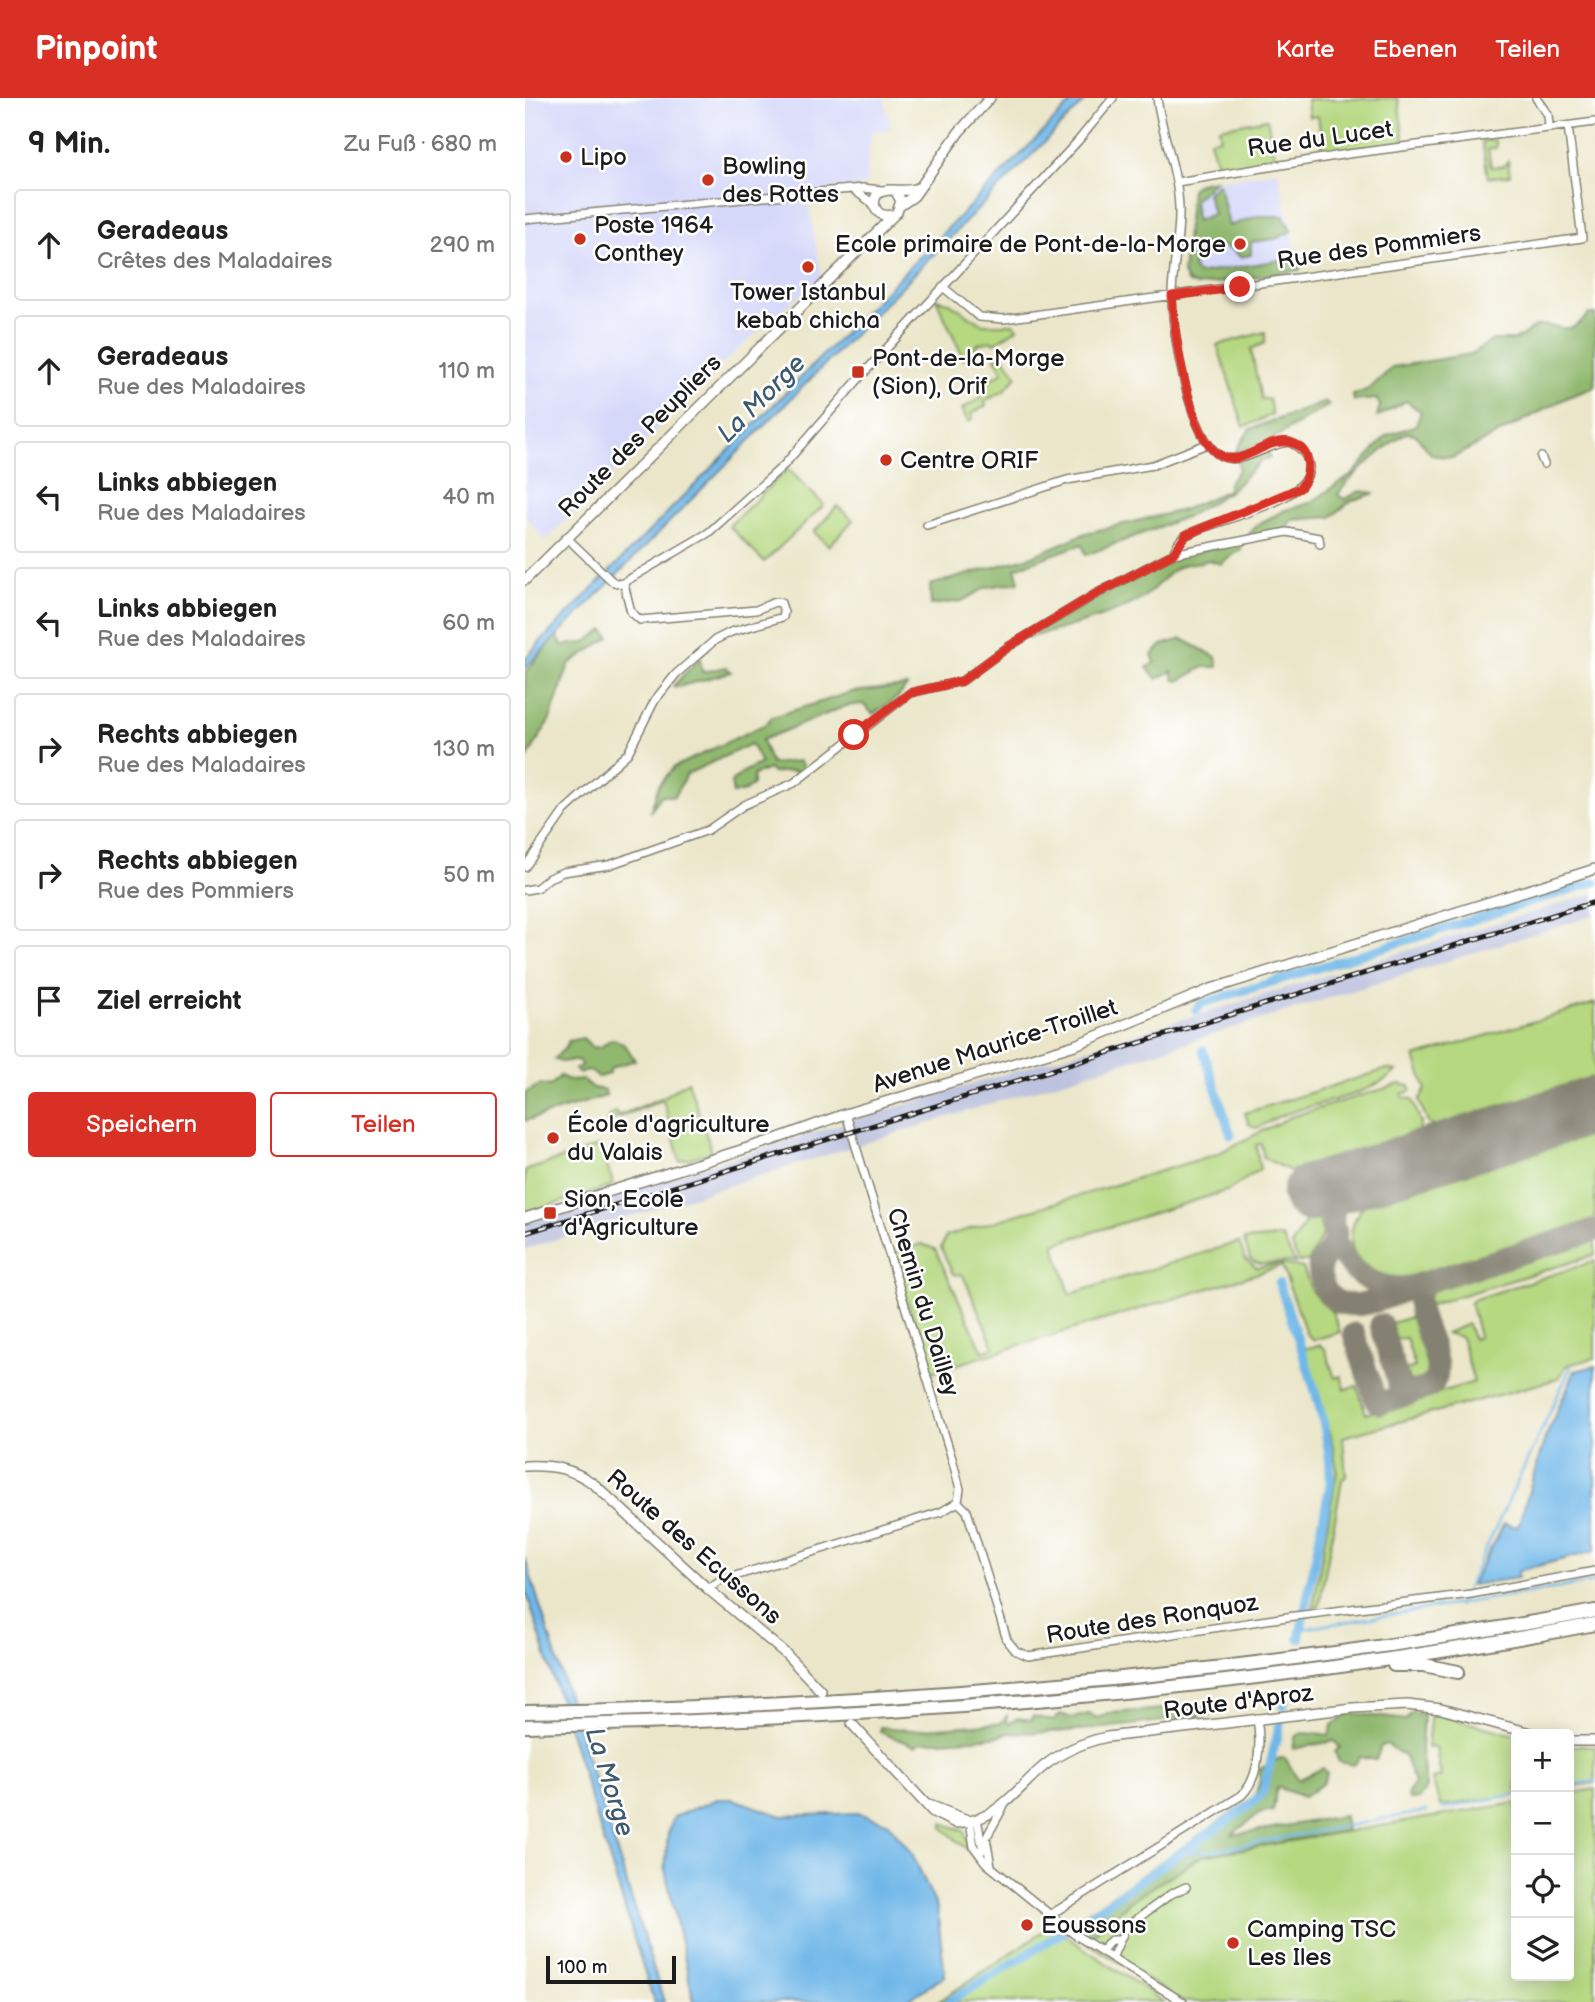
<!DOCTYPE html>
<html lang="de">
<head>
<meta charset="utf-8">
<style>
  :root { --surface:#fff; --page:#f2f2f2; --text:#222; --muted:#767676; --line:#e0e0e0; --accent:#d93025 }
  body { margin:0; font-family:"Balsamiq Sans",sans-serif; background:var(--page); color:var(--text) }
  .controls { position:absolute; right:21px; bottom:21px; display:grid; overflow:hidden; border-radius:7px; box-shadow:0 4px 18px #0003 }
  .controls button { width:63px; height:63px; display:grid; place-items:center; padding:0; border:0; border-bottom:2px solid var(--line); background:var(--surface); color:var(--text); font:35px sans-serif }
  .scale { position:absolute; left:21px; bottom:18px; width:130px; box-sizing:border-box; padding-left:7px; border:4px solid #1c1c1c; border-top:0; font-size:19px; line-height:24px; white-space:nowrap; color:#1c1c1c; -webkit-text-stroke:5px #fff; paint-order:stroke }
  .stop { position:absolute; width:21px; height:21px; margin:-16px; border:5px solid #d93025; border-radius:50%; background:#fff }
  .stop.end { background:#d93025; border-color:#fff; box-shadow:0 2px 7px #0008 }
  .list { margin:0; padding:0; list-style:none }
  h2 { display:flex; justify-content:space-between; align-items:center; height:91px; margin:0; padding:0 28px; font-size:30px }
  h2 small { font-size:23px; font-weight:400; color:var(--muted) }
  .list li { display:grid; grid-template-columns:46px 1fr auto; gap:21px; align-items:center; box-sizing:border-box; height:112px; margin:0 14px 14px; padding:0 14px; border:2px solid var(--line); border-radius:7px }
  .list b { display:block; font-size:26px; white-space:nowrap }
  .list p { margin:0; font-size:23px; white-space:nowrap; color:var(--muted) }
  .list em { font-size:23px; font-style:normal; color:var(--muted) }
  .actions { display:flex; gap:14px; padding:21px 28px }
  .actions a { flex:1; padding:16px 0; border:2px solid var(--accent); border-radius:7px; text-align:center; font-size:24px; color:var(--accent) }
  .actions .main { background:var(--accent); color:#fff }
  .icon { flex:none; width:38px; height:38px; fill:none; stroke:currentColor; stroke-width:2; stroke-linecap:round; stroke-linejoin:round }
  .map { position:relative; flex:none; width:1070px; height:1904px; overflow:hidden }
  header { display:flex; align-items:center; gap:42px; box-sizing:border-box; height:98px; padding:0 35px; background:var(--accent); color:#fff }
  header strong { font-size:33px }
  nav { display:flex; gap:38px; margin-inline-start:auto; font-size:24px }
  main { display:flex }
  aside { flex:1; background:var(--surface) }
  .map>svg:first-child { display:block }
  .built { fill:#d5d8f9 }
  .industrial { fill:#bdc3de }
  .green { fill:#b5d880; stroke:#687a4e; stroke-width:2 }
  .forest { fill:#90b86e; stroke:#566a45; stroke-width:2 }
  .water { fill:#70b7e8; stroke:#466a82; stroke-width:2 }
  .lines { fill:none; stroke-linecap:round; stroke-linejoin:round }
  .stream { stroke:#70b7e8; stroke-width:2.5 }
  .canal { stroke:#70b7e8; stroke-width:9 }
  .taxiway { stroke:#848172; stroke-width:23 }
  .runway { stroke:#848172; stroke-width:58 }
  .minor-casing { stroke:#848172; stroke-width:10 }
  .tertiary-casing { stroke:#848172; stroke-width:12 }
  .motorway-casing { stroke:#848172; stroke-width:16 }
  .minor { stroke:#fff; stroke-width:7 }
  .tertiary { stroke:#fff; stroke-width:9 }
  .motorway { stroke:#fff; stroke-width:12 }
  .rail-casing { stroke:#1c1c1c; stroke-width:5 }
  .rail { stroke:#fff; stroke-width:2.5; stroke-dasharray:8; stroke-linecap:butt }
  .route { stroke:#d93025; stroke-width:9 }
  .poi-dot { fill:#c8321e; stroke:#fff; stroke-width:2.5 }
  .labels { text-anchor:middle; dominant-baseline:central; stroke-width:5; stroke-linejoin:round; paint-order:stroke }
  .street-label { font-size:24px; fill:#1c1c1c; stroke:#fff }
  .poi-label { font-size:24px; fill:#1c1c1c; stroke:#fff; text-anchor:start }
  .water-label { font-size:26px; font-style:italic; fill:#3e5a6e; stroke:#fff }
</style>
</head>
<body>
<header>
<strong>Pinpoint</strong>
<nav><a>Karte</a><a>Ebenen</a><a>Teilen</a></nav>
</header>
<main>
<aside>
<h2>9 Min.<small>Zu Fuß · 680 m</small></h2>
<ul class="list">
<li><svg class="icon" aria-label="ahead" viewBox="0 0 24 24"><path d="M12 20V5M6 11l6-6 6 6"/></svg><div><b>Geradeaus</b><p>Crêtes des Maladaires</p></div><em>290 m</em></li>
<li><svg class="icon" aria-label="ahead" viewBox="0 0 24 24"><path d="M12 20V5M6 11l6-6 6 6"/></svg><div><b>Geradeaus</b><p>Rue des Maladaires</p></div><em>110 m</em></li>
<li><svg class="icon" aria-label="left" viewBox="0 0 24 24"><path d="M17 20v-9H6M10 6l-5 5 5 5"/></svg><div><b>Links abbiegen</b><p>Rue des Maladaires</p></div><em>40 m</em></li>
<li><svg class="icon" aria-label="left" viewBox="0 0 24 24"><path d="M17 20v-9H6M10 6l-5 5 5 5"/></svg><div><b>Links abbiegen</b><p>Rue des Maladaires</p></div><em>60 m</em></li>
<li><svg class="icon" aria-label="right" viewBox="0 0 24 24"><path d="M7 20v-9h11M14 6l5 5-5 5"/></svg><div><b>Rechts abbiegen</b><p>Rue des Maladaires</p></div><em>130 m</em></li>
<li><svg class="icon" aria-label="right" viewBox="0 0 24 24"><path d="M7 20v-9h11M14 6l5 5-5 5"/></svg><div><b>Rechts abbiegen</b><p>Rue des Pommiers</p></div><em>50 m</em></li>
<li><svg class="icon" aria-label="arrive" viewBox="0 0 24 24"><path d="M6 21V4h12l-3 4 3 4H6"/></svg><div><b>Ziel erreicht</b></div></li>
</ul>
<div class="actions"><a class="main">Speichern</a><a>Teilen</a></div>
</aside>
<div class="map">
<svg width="1070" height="1904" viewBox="0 0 1070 1904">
  <rect width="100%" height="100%" fill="#fff"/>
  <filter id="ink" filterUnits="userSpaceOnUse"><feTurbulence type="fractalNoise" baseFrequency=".0143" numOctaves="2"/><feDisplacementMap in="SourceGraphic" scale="14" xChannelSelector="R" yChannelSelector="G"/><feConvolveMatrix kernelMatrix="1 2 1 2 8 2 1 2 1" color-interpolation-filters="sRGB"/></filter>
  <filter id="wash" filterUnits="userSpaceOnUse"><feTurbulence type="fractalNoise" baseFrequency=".00686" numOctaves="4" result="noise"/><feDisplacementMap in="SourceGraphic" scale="28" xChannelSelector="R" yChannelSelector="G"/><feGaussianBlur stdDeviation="1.57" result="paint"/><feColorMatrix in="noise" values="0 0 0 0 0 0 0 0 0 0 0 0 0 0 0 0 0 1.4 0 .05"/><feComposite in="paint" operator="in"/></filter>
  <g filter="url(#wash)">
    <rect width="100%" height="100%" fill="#ebe6c9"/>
    <path class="built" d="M0,0H359L366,30L346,34L341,86L283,104L297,180L259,210L194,269L20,443L0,417Z
      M753,73L775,172L672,188L664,186L658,175L666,91L674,85Z"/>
    <path class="industrial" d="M1070,795V817L0,1151V1125L82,1098Z"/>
    <path class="green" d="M873,0L879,44L798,55L793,18L784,19L782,1Z
      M742,21L751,62L693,71L685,42L696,40L694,30Z
      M970,42L971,50L963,51L966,69L979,68L983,63L985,77L963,80L957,43Z
      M411,201L423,204L457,226H489L493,230L470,245L467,243L453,246L439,261Z
      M740,234V245L726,251L736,301H744L747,317L719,329L692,247Z
      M476,256L492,278L479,293L460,303L461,308L446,316L448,321L443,324L437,311L456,300L451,290L478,274L470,260Z
      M263,371L299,407L239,464L204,428Z
      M312,408L328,422L304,448L289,434Z
      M1070,905V980L920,1026L908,1028L903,1025L894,1002L901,991L890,959Z
      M862,971L872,973C840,1000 793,1003 755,1018C747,1021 740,1027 731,1030L724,1026L720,1015Z
      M163,983L187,1054L155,1063L138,1002L82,1024L83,1019L91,1014L93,1018L138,999Z
      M875,986L885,988L886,993L877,996L878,1000L887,1001L896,1025L893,1034L765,1073L739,1060L736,1046L731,1047L735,1071L704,1092L529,1146L545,1196L714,1144L720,1161L732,1170L756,1166L778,1170L787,1194L808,1215L815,1234L788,1242L781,1235L757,1168L407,1274L367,1160L372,1153L397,1146L410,1151L458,1254L469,1249L438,1177L428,1176L416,1150L421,1138L692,1056L765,1019Z
      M1070,1034V1122L879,1181C831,1185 810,1142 840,1105Z
      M74,1048L88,1084L85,1089L0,1115V1073Z
      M793,1119L798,1136L783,1164H773L767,1147L781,1123Z
      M757,1139L770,1165C755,1161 736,1172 725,1161L719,1142Z
      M1070,1143V1157L901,1208L903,1194Z
      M1070,1163V1260L1042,1267L1035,1279L1025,1283L818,1339L821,1378L817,1382L794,1509H788L812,1373L806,1338L778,1251L795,1247L800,1251L810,1280L816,1278L820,1291L832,1288L841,1316L949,1284L936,1239L921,1235L943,1226L948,1241L954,1239L946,1207L947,1202Z
      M890,1218L907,1272L902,1282L893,1286L884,1281L880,1272L890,1269L881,1240L871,1241L866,1225Z
      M906,1615L991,1637V1697L915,1708L907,1681L916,1679L911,1649L902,1650Z
      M1044,1648H1070V1685L1044,1689Z
      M1070,1691V1904H658L560,1843L607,1802L677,1758L991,1705V1878H1044V1696Z
      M418,1725L439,1733L445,1754L418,1730Z
      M526,1828L639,1904H413Z"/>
    <path class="forest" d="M690,82L669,102L671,123L688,116L682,95L694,85L704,128L733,118H758L767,133L750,141L726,144V157L715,159C703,146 688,145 671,147L668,169L672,176L773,159L775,172L672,188L662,184L658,175L666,91L674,85Z
      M1064,216H1070V289L1043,299L927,360L907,357L890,336L881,335C867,343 819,384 813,397L820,401L835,393L850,395L826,403L806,419L766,422L761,432L721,440L733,426L760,412L785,405L828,376L861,338L891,327L896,314L881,303L852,319L855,307L851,301L829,303L828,297L844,291L868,269L946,256L968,242H990L1011,228C1037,224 1041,242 1064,216Z
      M801,304L804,307L740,345L710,354L725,331Z
      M743,352L745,360L736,363L705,393L663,418L561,457L557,446L490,470L494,484L462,489L437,503L406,507L405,487L505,459L561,435L658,412L703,392V386L714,372L713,363Z
      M716,444V451L696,466L683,462C674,466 666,464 658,467C640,474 629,495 611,504C577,521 539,530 502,540L647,458Z
      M79,532L85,539L44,566L25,621L0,664V575L32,537L37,547L59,545Z
      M657,541L691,559L693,569H679L654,583L649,582L647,573L632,581L622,570L630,564L627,557L637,547Z
      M175,560L177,574L201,569L206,574L153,589L148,588Z
      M382,588L373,599L348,616L338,606L321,608L237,642L246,666L274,663L278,668V675L266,673L247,675L244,671L228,677V686L220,693L208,696L206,684L218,674L236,665L226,646L162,676L149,699L136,697L125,714L134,687L149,669L241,626L247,619L327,594Z
      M58,940L67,949H76L86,941C99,942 104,953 110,962L86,970L84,976L74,979L63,972L53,975L50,971L57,967L53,962L36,964L29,961L43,947V943Z
      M35,978L46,983L57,981L67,990L80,992L81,998L0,1023V995L16,986L25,988Z
      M682,1606L692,1610L691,1616C624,1625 554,1635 488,1635C481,1634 475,1639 467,1639C444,1642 421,1642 397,1644L390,1648L355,1634V1629L387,1632L476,1625L482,1618V1624L485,1625L492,1620L507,1622L508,1618L529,1623L535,1616L547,1620L564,1616L573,1620L586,1615L653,1610L661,1613Z
      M887,1614L898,1616L896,1651L901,1691L893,1701L884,1702L882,1697L889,1685L880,1659L862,1646L856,1648L851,1662L835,1659L829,1667L814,1664L810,1654L815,1649L809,1643L768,1651L770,1639L777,1635L804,1637L807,1627L825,1615L881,1622Z
      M755,1660L761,1661L773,1682L798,1670L802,1675L798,1685L779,1699L752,1689L748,1712L735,1715L706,1737L819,1718L821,1733L677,1758L607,1802L567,1837L551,1822L730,1699L735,1682L733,1672Z"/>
    <path class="water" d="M551,0H563L0,570V561L16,543Z
      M1070,1268V1453L993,1473V1480L946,1487L979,1426L993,1429L1020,1340L1050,1273Z
      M0,1460L139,1904H129L0,1490Z
      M192,1701H208L257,1718L333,1715L362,1724L387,1755L412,1810L420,1878L379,1904H169L140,1771L143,1736L149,1719Z"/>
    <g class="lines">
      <path class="stream" d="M934,1508L1046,1269
        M776,1531L1070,1484
        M1044,1687L1070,1683
        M917,1711L991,1696
        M657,1755L691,1752L902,1713"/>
      <path class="canal" d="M671,912L676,906L1070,784
        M678,952L706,1037
        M754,1185C773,1245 808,1326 805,1387L774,1541
        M758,1608L760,1603
        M423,1904L552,1826L728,1705L738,1694L755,1626"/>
      <path class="taxiway" d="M837,1079C778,1104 815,1202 888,1188L1070,1132
        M811,1134L810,1143L794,1169C799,1224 847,1207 879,1192
        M856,1227L876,1293L883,1297
        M829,1236L851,1303L856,1305L904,1289C934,1265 869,1205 904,1183"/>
      <path class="runway" d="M786,1095L1070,1007"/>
    </g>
  </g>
  <g filter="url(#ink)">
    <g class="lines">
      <g class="minor-casing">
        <path id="minor" d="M632,0C637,37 653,73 654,110C655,138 648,167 647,195C646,229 664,345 698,359C718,367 744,345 764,344C773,348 780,354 783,363C795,405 686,421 660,438C654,442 651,449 648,456
          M1011,0L1023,17L1024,28
          M652,84L823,56L1070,24
          M330,93L349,106
          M0,121L337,90L357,92
          M418,189L454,219L479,221L1057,140L1043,28
          M1016,359L1019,366
          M402,427L542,382L628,367L682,346
          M41,439L88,484L96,486L183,435L259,367L338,276L553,43L588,0
          M0,769L40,712L103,655L130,602L151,576L190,542L206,534L258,519L259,514L256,505L250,504L231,512L115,522L106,514L99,486
          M0,792L12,790L24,780L38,774L84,767L183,732L219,707L269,685L385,595L437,583L483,549L569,497L648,456L762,434L794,440L795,446
          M321,1016L428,1364L435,1391L433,1404
          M433,1404L442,1413L482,1542L491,1553L503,1558L762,1519L946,1496L1070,1473
          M183,1491L194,1483L416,1414L433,1404
          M452,1721L458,1752
          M445,1723L449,1749L461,1765L549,1836L658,1904
          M466,1768L461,1740L479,1708
          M525,1817L717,1697C735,1679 736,1644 732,1620
          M576,1854L586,1842H593
          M587,1860L601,1829L646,1796L661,1789"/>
      </g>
      <g class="tertiary-casing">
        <path id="tertiary" d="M376,107L389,98L434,34L465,0
          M368,117C353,120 345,109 352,96C365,87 380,97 395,89
          M0,482L372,114L376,103L371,94
          M0,1120L248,1042L320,1016L550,947L686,891L1070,771
          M0,1368C27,1367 48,1370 70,1387L183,1491L261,1556L296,1593
          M327,1626L408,1714L430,1725C472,1724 490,1692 519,1668C538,1653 559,1644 582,1639L828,1610L882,1607L916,1611L1009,1636
          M1044,1643H1070
          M404,1707L445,1723"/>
      </g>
      <g class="motorway-casing">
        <path id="motorway" d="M869,1567H899L933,1574
          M0,1614C359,1607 717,1579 1070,1513
          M0,1628C359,1621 717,1594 1070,1526"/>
      </g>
      <use href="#minor" class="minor"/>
      <use href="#tertiary" class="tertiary"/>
      <use href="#motorway" class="motorway"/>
      <g class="rail-casing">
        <path id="rail" d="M0,1135L1070,804"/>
      </g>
      <use href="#rail" class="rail"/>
    </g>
  </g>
  <g class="lines" filter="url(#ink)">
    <path class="route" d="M329,637L385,595L437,583L483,549L569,497L648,456L661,437L775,390C787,376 787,348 763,344C741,340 718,369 696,358C663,341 649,233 647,198L715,189"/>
  </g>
  <g class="poi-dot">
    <circle cx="41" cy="59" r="7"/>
    <circle cx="183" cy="82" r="7"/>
    <circle cx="55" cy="141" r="7"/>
    <circle cx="715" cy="146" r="7"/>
    <circle cx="283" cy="169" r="7"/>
    <rect x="326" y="267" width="14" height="14" rx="3.5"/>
    <circle cx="361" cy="362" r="7"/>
    <circle cx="28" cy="1040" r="7"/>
    <rect x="18" y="1108" width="14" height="14" rx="3.5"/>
    <circle cx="502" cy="1827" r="7"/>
    <circle cx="708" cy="1845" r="7"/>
  </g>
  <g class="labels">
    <g class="street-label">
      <text transform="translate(795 41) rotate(-8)">Rue du Lucet</text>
      <text transform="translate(854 149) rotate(-8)">Rue des Pommiers</text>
      <text transform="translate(115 338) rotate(-45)">Route des Peupliers</text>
      <text transform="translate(470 948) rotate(-18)">Avenue Maurice-Troillet</text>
      <text transform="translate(398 1204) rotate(73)">Chemin du Dailley</text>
      <text transform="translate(169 1449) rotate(41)">Route des Ecussons</text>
      <text transform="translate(627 1521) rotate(-9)">Route des Ronquoz</text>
      <text transform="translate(713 1604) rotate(-7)">Route d'Aproz</text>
    </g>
    <g class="poi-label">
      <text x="55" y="59">Lipo</text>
      <text x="197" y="68">Bowling<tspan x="197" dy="28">des Rottes</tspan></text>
      <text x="69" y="127">Poste 1964<tspan x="69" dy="28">Conthey</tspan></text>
      <text x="701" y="146" text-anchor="end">Ecole primaire de Pont-de-la-Morge</text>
      <text x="283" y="194" text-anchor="middle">Tower Istanbul<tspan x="283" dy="28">kebab chicha</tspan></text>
      <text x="347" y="260">Pont-de-la-Morge<tspan x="347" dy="28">(Sion), Orif</tspan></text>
      <text x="375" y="362">Centre ORIF</text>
      <text x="42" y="1026">École d'agriculture<tspan x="42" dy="28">du Valais</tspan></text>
      <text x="39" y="1101">Sion, Ecole<tspan x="39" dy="28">d'Agriculture</tspan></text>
      <text x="516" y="1827">Eoussons</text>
      <text x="722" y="1831">Camping TSC<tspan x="722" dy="28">Les Iles</tspan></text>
    </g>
    <g class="water-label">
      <text transform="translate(237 301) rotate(-45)">La Morge</text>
      <text transform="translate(84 1684) rotate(73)">La Morge</text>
    </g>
  </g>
</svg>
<div class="controls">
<button>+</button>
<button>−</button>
<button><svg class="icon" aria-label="locate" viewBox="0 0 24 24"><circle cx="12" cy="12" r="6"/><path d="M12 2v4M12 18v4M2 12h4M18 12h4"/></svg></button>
<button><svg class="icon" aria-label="layers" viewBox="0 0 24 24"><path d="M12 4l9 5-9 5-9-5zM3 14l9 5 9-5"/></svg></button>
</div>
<div class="scale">100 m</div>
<div class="stop" style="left:329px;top:637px"></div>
<div class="stop end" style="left:715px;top:189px"></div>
</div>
</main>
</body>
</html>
